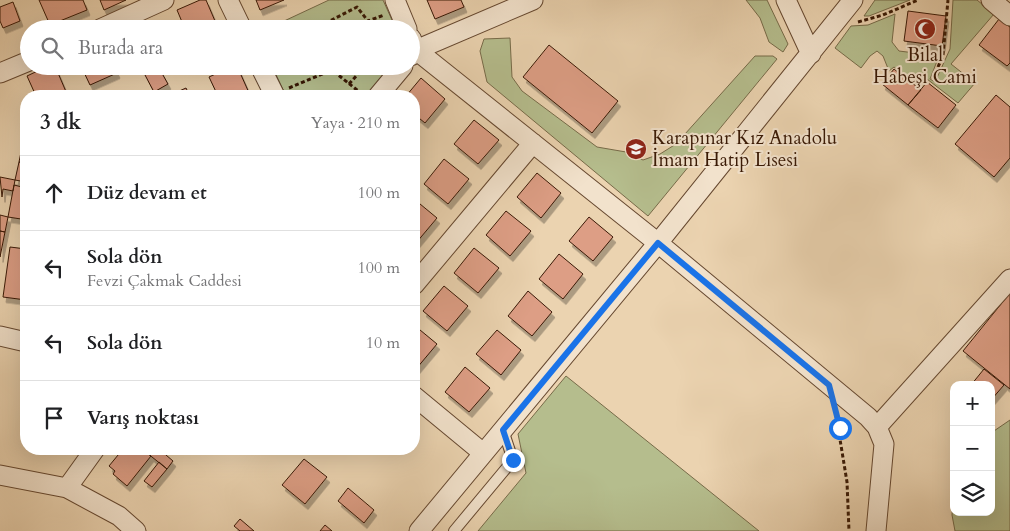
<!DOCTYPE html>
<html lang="tr">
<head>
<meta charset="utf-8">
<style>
  :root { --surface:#fff; --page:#f6f6f6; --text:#202124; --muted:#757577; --line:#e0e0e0 }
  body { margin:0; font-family:Cardo,serif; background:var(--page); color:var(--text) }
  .controls { position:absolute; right:15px; bottom:15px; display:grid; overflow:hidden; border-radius:10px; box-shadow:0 5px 20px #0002 }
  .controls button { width:45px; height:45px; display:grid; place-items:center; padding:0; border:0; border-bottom:1px solid var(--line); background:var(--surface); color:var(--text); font:25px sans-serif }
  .stop { position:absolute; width:15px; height:15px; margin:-11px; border:4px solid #1a73e8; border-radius:50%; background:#fff }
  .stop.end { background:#1a73e8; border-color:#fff; box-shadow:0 1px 5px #0008 }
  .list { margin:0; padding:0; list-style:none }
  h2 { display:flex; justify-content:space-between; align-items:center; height:65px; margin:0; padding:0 20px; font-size:21px }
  h2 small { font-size:16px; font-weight:400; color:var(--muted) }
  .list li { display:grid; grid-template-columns:32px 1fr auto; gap:15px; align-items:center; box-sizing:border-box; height:75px; padding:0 20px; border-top:1px solid var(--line) }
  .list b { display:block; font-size:19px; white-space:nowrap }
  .list p { margin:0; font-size:16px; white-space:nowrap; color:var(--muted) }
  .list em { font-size:16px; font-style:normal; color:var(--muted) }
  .icon { flex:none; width:28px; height:28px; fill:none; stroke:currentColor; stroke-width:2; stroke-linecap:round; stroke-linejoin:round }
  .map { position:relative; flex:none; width:1010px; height:531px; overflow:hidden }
  .search { position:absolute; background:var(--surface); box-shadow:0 5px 20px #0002; left:20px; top:20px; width:400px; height:55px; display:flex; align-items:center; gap:12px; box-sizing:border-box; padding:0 18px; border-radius:28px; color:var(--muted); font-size:19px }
  .panel { position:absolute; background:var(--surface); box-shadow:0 5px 20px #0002; left:20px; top:90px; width:400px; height:365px; border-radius:20px }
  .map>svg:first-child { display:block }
  .green { fill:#b5bd8d; stroke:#776b49 }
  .building { fill:#dd9e85; stroke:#391905; filter:url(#shadow) }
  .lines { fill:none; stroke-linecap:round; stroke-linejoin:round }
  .lane-casing { stroke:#664830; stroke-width:12 }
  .street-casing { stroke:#664830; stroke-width:21 }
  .path { stroke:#391905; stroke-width:3; stroke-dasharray:4 2.5; stroke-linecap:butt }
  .lane { stroke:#f2e2cc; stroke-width:10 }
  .street { stroke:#f2e2cc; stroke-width:19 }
  .route { stroke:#1a73e8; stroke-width:6 }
  .labels { text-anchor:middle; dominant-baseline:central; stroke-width:4; stroke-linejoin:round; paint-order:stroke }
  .poi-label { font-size:19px; fill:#391905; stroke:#f2e2cc }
</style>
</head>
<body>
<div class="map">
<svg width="1010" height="531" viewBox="0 0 1010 531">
  <defs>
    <filter id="shadow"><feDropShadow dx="3" dy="5.5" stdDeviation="0" flood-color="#0004"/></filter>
  </defs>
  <rect width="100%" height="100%" fill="#ebd3b0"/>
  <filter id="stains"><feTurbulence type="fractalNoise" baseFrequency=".004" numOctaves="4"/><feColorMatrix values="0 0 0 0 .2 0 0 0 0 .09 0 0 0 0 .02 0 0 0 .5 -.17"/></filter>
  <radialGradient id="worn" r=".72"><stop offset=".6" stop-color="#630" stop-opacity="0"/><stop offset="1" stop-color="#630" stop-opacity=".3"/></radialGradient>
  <path class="green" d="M329,0H383L396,29H267Z
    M746,0H767L788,44L783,52L769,42L760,18Z
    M875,0H910L869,16H864Z
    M953,0H977L994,14L951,64L975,83L958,103L927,79L920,87L894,67L889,71L883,56L877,51L870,56L861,68L835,48L851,26L868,25L895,14L892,42L899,51L939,56L930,79L935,82L950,49Z
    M510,38L512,77L522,91L597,147L626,152L643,160L660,154L676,144L755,56H773L777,59L648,216L487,82L480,51L484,39Z
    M272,66H390L366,96H286Z
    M566,376L759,531H478L526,473L518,434Z
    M1010,420V531H955L952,515L954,480V512H991V433Z"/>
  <path class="building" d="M39,0H83L87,10L50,25Z
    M100,0H126L104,10Z
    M200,0H206L218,28L185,29L177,10Z
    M256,0H284L260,10Z
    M427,0H461L464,7L435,19Z
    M13,2L20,21L3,28L0,21V7Z
    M908,11L946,16L942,46L904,41Z
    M999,19L1010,27V63L1007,66L979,45Z
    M155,21L158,29H138Z
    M549,45L618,101L592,133L523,77Z
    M48,66H55L67,94L62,96H36L27,76Z
    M81,66H114L117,73L90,85Z
    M233,66H237L250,95L218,96L209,77Z
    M159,68L168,84L154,92L145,75Z
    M894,69L921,90L908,105L882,84Z
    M421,78L445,99L425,123L414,114V96H406Z
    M927,82L956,105L938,128L908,105Z
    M186,88L190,96H168Z
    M996,95L1010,107V158L994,177L955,144Z
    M474,120L499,140L478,164L454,144Z
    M22,147L26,148V163L19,162Z
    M444,159L469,179L448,204L424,184Z
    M19,162L26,163V182L15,180Z
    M537,173L561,193L541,218L517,197Z
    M0,177L15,180L13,191L3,189L2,197Z
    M14,185L26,188L21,219L8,217Z
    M414,199L437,218L416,243L414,241Z
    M506,211L531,231L510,256L486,235Z
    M0,215L8,217L5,232L0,231Z
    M589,217L613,237L593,261L569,241Z
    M0,231L5,232L0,257Z
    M10,247L26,249V300L3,297Z
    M474,248L499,268L478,293L454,273Z
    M559,254L583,274L563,299L539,279Z
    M444,286L468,306L447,331L423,311Z
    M528,291L552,312L532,336L508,316Z
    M1010,293V389L963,351Z
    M414,325L437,344L416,369L414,367Z
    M497,330L521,350L501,375L476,354Z
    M465,367L490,388L469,412L445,392Z
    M984,369L1004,385L991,400V385H971Z
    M123,449H142L151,456L127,486L113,474L115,471L109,466Z
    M150,449H159L173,461L167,469L147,453Z
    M304,459L327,477L305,504L282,485Z
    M159,462L167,469L152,487L144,481Z
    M348,488L374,510L364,523L338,501Z
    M240,519L254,531H240L234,526Z
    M325,525L332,531H320Z"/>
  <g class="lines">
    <g class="lane-casing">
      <path id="lane" d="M454,531L513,460L503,430"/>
    </g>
    <g class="street-casing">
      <path id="street" d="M228,0L242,29
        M395,0L407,29
        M786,0L811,54
        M991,0L1010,16
        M100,29L164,0
        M411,38L416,50L658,243L868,417L877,427L884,444L876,531
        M411,56L416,50L533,0
        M260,66L275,96
        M0,73L29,61
        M378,96L403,66
        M414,285L533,143
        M0,336L26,342
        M414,396L483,453
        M877,427L1010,279
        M0,475L67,488L119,516L136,531
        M67,488L95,449
        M419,531L658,243L853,0"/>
    </g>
    <path class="path" d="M368,21L371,29
      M858,22L883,15L918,0
      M325,29L324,24L357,7L368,21L384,15
      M331,66L332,70L362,94
      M933,79L943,55L948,0
      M349,84L365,66
      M289,88L332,70
      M836,415L847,482L849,531"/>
    <use href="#lane" class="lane"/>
    <use href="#street" class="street"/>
  </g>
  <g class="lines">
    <path class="route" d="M513,460L503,430L658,243L829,385L840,428"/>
  </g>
  <defs>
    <g id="mosque-disc" transform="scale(1.125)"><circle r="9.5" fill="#8f2418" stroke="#f2e2cc"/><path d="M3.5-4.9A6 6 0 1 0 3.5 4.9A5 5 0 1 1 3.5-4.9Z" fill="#fff"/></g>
    <g id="school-disc" transform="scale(1.125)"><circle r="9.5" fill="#8f2418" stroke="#f2e2cc"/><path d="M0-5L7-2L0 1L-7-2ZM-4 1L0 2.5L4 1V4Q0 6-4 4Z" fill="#fff"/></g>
  </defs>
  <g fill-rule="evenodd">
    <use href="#mosque-disc" x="925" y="29"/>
    <use href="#school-disc" x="636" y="149"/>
  </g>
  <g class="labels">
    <g class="poi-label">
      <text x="925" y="55">Bilal<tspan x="925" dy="22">Habeşi Cami</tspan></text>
      <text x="652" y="138" text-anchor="start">Karapınar Kız Anadolu<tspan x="652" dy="22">İmam Hatip Lisesi</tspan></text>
    </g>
  </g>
  <rect width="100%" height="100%" filter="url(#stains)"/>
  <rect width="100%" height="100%" fill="url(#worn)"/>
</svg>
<div class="controls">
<button>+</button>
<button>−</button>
<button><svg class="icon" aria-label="layers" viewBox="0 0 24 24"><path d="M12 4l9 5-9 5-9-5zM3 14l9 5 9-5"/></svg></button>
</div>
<div class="stop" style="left:840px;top:428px"></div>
<div class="stop end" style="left:513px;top:460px"></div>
<div class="search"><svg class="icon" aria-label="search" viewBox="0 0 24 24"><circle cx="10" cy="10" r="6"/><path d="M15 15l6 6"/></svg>Burada ara</div>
<section class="panel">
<h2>3 dk<small>Yaya · 210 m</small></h2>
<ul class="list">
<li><svg class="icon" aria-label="ahead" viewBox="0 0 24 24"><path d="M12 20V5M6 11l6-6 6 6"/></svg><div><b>Düz devam et</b></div><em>100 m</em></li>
<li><svg class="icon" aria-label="left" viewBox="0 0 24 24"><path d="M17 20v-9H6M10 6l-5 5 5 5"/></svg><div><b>Sola dön</b><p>Fevzi Çakmak Caddesi</p></div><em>100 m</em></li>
<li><svg class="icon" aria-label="left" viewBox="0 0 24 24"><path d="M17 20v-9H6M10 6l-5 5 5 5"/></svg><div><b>Sola dön</b></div><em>10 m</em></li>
<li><svg class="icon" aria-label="arrive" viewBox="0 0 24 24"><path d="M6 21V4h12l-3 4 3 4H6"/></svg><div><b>Varış noktası</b></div></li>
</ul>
</section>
</div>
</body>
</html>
